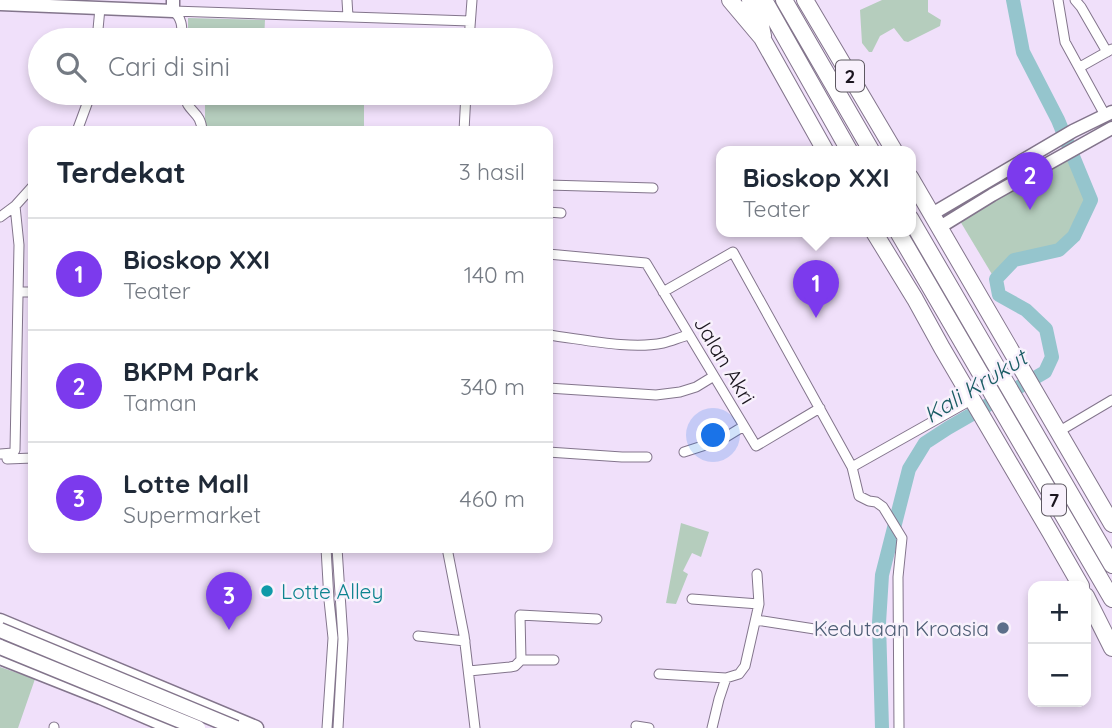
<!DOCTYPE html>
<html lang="id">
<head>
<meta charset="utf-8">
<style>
  :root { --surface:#fff; --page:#f6f6f7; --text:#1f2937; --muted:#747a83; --line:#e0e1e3; --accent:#7c3aed }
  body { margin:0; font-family:Quicksand,sans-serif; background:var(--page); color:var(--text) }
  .controls { position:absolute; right:21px; bottom:21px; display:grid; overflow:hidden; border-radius:14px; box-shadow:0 4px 10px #0003 }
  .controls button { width:63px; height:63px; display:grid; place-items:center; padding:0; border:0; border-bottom:2px solid var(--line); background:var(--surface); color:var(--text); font:35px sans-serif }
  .you { position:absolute; left:714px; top:436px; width:24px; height:24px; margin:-18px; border:5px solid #fff; border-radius:50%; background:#1a73e8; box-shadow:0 0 0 10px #1a73e833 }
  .badge { display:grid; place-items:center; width:46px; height:46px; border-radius:50%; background:var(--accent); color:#fff; font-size:23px; font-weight:700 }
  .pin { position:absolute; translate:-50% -58px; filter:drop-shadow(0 2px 4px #0008) }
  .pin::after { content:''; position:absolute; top:37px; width:24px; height:21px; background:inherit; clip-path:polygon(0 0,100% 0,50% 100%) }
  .popup { position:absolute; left:716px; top:146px; width:200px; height:91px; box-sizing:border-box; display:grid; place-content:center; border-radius:14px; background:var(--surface); filter:drop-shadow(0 2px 5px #0005); font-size:23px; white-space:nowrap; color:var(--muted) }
  .popup b { font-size:26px; color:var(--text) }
  .popup::after { content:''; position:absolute; left:50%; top:100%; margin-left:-14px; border:14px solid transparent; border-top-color:var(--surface) }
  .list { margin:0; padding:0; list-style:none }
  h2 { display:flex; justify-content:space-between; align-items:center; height:91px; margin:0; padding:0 28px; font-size:30px }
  h2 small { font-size:23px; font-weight:400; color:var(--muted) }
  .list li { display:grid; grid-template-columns:46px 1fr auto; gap:21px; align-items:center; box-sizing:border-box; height:112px; padding:0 28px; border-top:2px solid var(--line) }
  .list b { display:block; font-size:26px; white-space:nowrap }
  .list p { margin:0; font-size:23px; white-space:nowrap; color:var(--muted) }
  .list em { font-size:23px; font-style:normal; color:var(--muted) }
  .icon { flex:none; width:38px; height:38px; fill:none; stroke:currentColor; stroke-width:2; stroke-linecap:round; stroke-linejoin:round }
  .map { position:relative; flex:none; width:1112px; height:728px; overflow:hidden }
  .search { position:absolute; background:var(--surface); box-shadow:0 4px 10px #0003; left:28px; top:28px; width:525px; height:77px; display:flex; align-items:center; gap:18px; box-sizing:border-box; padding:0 24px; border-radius:38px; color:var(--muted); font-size:26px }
  .panel { position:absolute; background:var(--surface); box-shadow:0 4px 10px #0003; left:28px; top:126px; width:525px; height:427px; border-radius:14px }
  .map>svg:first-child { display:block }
  .green { fill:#b5cdbd }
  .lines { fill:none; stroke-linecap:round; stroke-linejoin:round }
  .river { stroke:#95c5cd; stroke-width:14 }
  .street-casing { stroke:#83758c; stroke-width:11 }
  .secondary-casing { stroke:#83758c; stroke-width:15 }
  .primary-casing { stroke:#83758c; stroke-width:17 }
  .highway-casing { stroke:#83758c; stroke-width:18 }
  .street { stroke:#fff; stroke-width:9 }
  .secondary { stroke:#fff; stroke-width:12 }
  .primary { stroke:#fff; stroke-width:14 }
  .highway { stroke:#fff; stroke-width:16 }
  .primary-bridge-casing { stroke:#83758c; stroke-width:17; stroke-linecap:butt }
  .primary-bridge { stroke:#fff; stroke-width:14 }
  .culture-dot { fill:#0f9aa8; stroke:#f8f1fc; stroke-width:2.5 }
  .service-dot { fill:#5c6f8a; stroke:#f8f1fc; stroke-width:2.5 }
  .labels { text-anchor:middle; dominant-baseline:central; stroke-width:5; stroke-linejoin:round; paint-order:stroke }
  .shield { fill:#f8f1fc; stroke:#5d5861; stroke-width:2 }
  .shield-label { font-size:19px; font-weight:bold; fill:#1b161f }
  .street-label { font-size:21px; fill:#1b161f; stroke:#f8f1fc }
  .culture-label { font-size:21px; fill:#0d838f; stroke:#f8f1fc; text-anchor:start }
  .service-label { font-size:21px; fill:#4e5e75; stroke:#f8f1fc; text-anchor:end }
  .water-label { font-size:23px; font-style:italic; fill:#1a5c64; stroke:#f8f1fc }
</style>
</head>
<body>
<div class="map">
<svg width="1112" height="728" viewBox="0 0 1112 728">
  <rect width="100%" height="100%" fill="#f0e0fa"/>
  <path class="green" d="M882,0H928V12L941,20L940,26L908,42L904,41L894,28L880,36L872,52H869L862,43L860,10Z
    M188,18L265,20L264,40H266H188Z
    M196,93H364V131H205V104Z
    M1069,157L1087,199L1070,234L1057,247L1011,256L993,276L960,221Z
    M681,523L709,532L701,557L692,553L683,571L688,574L676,604L666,603Z
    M0,667L35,679L18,728H0Z"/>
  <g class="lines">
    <path class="river" d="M882,728L879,623L882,575L909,469L925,443L948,428L1045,372L1052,357L1046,329L1026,310L999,295L996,279L1014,260L1059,250L1074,236L1091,200L1058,120L1023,52L1013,0"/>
    <g class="street-casing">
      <path id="street" d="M347,0L348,17
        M1058,0L1065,42L1105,115
        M1075,0L1081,7L1107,52
        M173,11L470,21
        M173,11C183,18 182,29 182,40
        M97,40L100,8
        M469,40L472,0
        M1080,67L1112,49
        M184,93C187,114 201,110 202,131
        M77,131L91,93
        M464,131L466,93
        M548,185L653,188
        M548,212L561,213
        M0,217L15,206L33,186
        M548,254L646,263L756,446L820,408
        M18,292H33
        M663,292L733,252L852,467L859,496L869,501L876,502L883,507L902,538L898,577L899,728
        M548,335C582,339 630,350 663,343C672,341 680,337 689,335
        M548,388L656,395L680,392L696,387L714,376
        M1058,432L1112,400
        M548,452L622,457H647
        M684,452L721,440L744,426
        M0,454L13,453L15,450L19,245L15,206
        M7,459L33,458
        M852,467L971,400
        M326,548L329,600L333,638L327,728
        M337,548L343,639L338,728
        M447,548L464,635L475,728
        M757,574L759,604
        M692,599L759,604L745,666L739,674L726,678L719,699L712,728
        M756,620L821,630
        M418,636L465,641
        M521,660L520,615L597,619
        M469,671L510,667L515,666L521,660H554
        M659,674L726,678
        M636,726L649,728
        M54,727V728"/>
    </g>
    <g class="secondary-casing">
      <path id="secondary" d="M0,4L173,11V0
        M932,214L1073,131L1112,112
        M940,227L992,195L1112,128"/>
    </g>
    <g class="primary-casing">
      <path id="primary" d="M0,621L256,728
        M0,657L101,697L173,728"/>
    </g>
    <g class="highway-casing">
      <path id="highway" d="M730,0L762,38L826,152
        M750,0L759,16L763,36
        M764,0L850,152
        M784,0L872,152
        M805,0L895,152
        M910,177L1112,524
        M910,218L1112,565
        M874,232L915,299L942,348L1050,532L1081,586
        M898,232L1112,599
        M1086,596L1112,648"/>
    </g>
    <use href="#street" class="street"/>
    <use href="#secondary" class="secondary"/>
    <use href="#primary" class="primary"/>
    <use href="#highway" class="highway"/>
    <g class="primary-bridge-casing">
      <path id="primary-bridge" d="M0,630L236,728
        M0,647L198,728"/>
    </g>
    <use href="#primary-bridge" class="primary-bridge"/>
  </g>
  <circle class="culture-dot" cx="267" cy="591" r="7"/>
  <circle class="service-dot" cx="1003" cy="628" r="7"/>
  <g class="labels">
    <g class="shield">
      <rect x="836" y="60.5" width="28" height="31" rx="5"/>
      <rect x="1042" y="484.5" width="24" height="31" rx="5"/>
    </g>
    <g class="shield-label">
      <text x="850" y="76">2</text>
      <text x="1054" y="500">7</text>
    </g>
    <g class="street-label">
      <text transform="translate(725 360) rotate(59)">Jalan Akri</text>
    </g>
    <g class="culture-label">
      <text x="281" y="591">Lotte Alley</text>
    </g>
    <g class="service-label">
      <text x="989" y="628">Kedutaan Kroasia</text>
    </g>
    <g class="water-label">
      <text transform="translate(975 386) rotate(-32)">Kali Krukut</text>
    </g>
  </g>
</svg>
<div class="controls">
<button>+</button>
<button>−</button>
</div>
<div class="you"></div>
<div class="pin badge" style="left:816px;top:318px">1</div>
<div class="popup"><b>Bioskop XXI</b>Teater</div>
<div class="pin badge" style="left:1030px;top:210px">2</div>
<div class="pin badge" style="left:229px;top:630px">3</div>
<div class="search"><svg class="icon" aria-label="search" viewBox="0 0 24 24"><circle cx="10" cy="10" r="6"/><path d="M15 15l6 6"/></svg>Cari di sini</div>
<section class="panel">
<h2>Terdekat<small>3 hasil</small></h2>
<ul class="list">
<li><span class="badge">1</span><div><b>Bioskop XXI</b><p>Teater</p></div><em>140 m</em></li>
<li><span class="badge">2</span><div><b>BKPM Park</b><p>Taman</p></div><em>340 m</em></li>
<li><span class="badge">3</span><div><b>Lotte Mall</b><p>Supermarket</p></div><em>460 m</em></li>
</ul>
</section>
</div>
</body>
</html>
